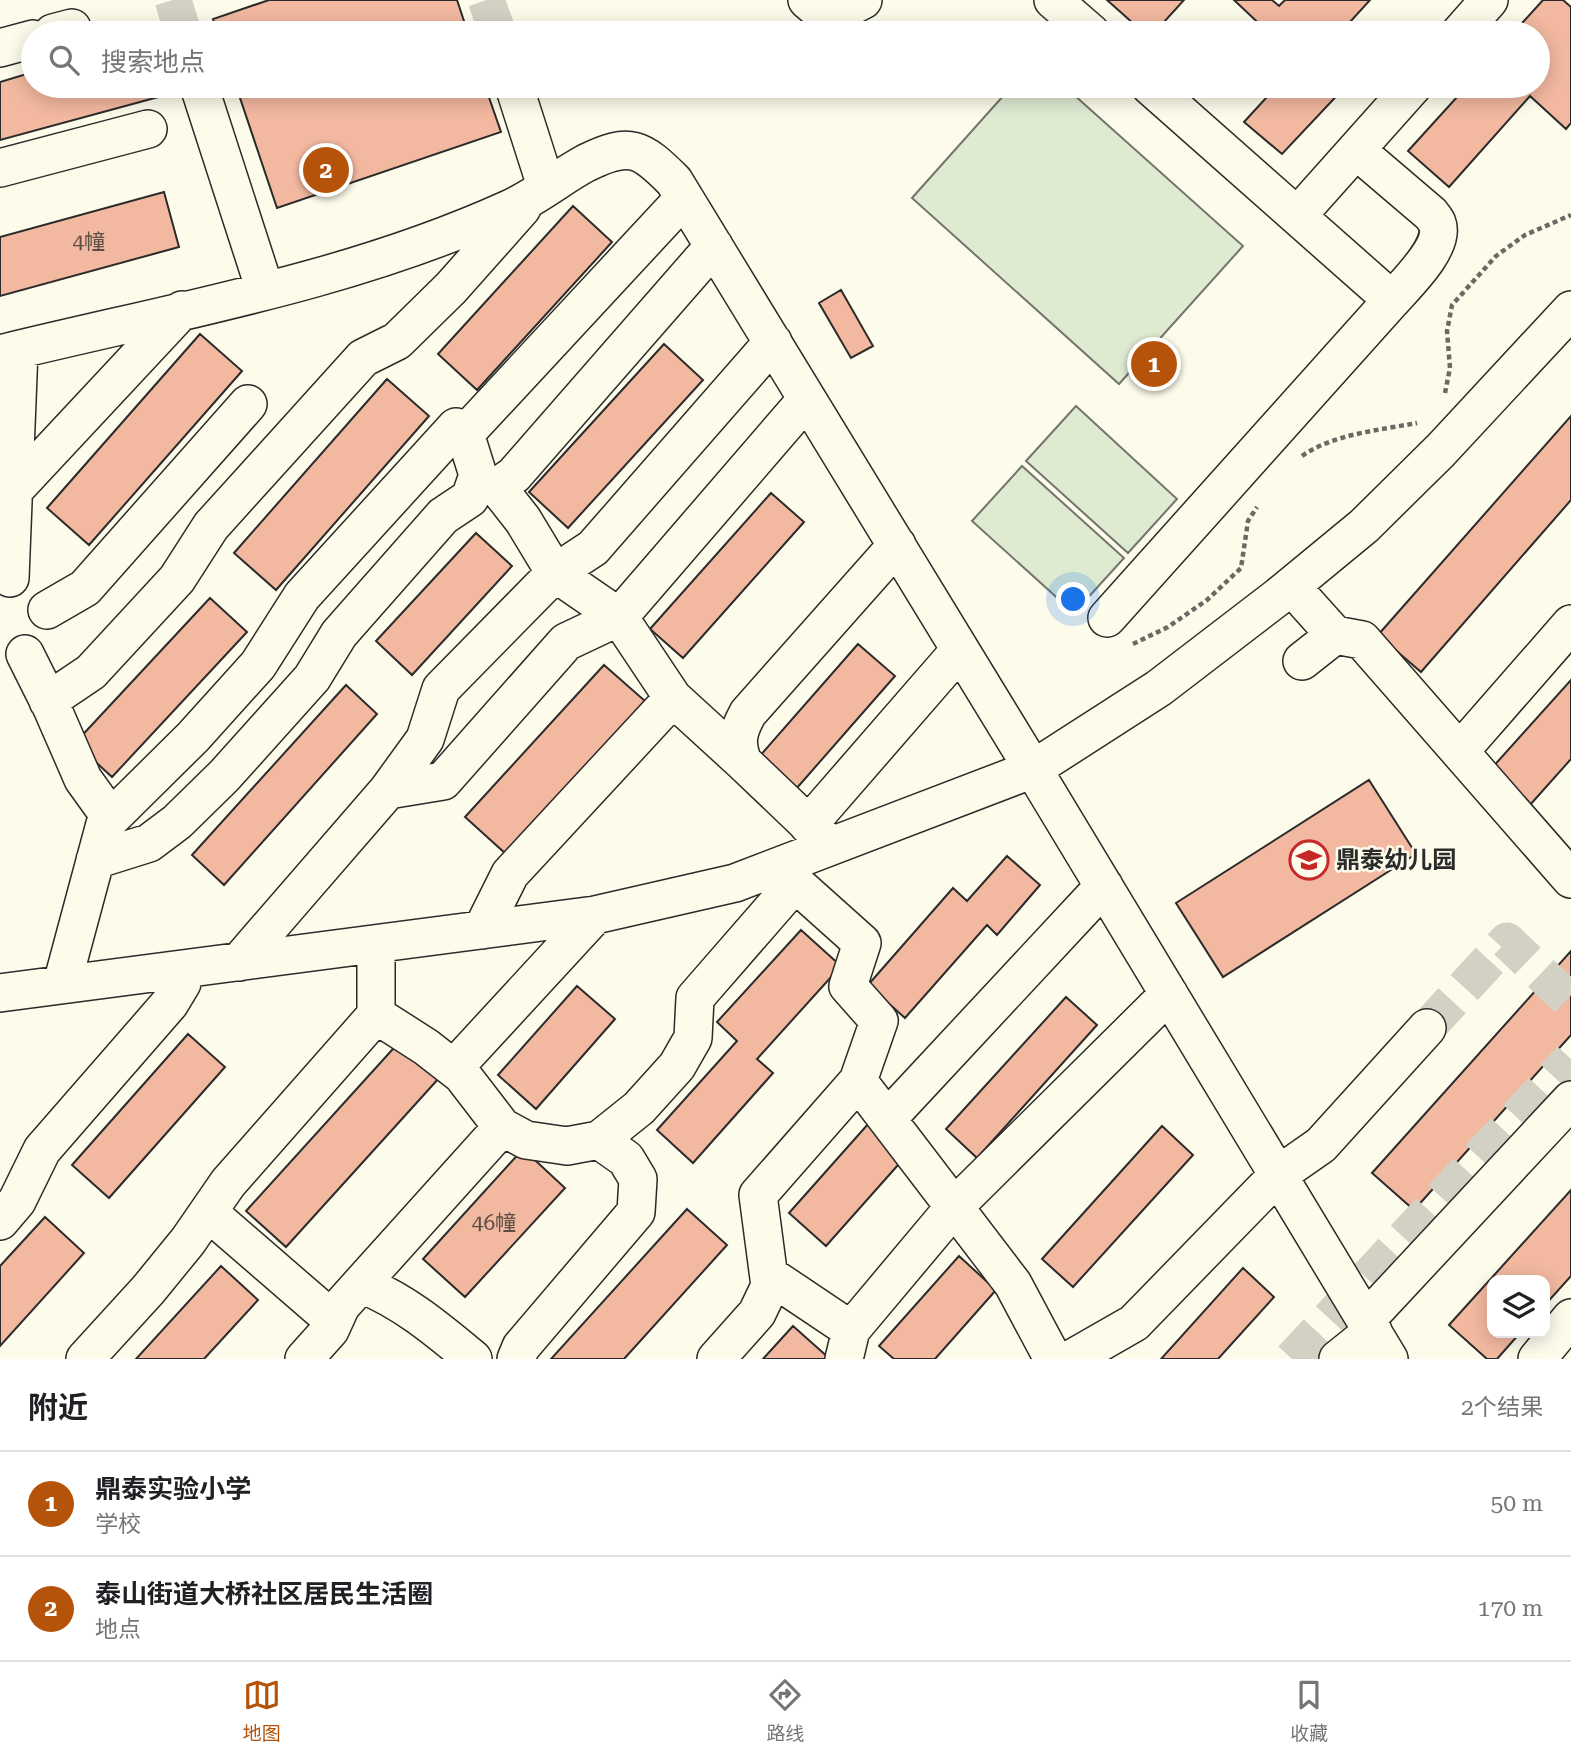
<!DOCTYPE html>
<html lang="zh">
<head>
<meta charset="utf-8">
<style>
  :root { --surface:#fff; --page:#f6f6f6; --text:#202124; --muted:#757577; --line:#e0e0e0; --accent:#b45309 }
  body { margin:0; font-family:"Roboto Serif","Noto Sans SC",serif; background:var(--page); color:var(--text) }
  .controls { position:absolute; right:21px; bottom:21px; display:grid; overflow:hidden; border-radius:14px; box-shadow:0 4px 18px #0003 }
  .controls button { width:63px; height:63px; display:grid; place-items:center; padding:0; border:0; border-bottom:2px solid var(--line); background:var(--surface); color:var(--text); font:35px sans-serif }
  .you { position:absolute; left:1074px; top:600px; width:24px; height:24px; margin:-18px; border:5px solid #fff; border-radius:50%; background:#1a73e8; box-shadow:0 0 0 10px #1a73e833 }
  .badge { display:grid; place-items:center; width:46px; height:46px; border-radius:50%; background:var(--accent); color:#fff; font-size:23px; font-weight:700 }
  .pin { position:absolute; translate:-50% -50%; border:4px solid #fff; box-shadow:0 2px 7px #0006 }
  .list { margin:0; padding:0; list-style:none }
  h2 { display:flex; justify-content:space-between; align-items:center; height:91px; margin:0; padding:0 28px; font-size:30px }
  h2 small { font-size:23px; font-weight:400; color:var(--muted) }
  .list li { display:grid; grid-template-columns:46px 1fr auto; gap:21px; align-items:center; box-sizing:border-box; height:105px; padding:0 28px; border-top:2px solid var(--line) }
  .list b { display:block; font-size:26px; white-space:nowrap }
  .list p { margin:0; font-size:23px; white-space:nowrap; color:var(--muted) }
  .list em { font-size:23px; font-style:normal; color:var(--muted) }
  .icon { flex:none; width:38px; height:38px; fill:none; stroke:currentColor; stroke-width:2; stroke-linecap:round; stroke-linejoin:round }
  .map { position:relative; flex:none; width:1571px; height:1359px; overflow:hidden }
  .search { position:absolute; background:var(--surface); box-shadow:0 4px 18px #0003; left:21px; right:21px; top:21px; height:77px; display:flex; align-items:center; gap:18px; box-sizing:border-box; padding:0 24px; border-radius:38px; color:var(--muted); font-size:26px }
  .sheet { height:301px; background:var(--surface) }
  nav { display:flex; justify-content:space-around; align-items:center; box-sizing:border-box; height:98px; border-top:2px solid var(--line); background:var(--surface); font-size:19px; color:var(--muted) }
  nav a { display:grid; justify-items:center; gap:4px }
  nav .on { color:var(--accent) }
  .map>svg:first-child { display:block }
  .grass { fill:#deebd1; stroke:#74746e; stroke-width:2 }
  .building { fill:#f2b8a0; stroke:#2b2b2b; stroke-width:2 }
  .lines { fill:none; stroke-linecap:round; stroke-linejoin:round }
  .minor-tunnel { stroke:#d3d1c4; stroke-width:37; stroke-dasharray:37 18; stroke-linecap:butt }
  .minor-casing { stroke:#2b2b2b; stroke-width:40 }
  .path { stroke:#6a6964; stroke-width:4.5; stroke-dasharray:5 3.5; stroke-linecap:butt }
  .minor { stroke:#fdfbea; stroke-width:37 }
  .labels { text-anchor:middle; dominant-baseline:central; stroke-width:5; stroke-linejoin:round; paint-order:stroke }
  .number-label { font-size:21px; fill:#5d4e48 }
  .poi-label { font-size:24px; font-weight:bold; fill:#2b2b2b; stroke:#fdfbea; text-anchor:start }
</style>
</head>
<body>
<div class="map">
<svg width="1571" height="1359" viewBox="0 0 1571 1359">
  <rect width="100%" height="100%" fill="#fdfbea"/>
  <path class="grass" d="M1012,86H1064L1243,246L1119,384L912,198Z
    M1076,406L1177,499L1128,553L1026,461Z
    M1022,466L1124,558L1074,613L972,521Z"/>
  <path class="building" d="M269,0H457L468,33H218L213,19Z
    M1107,0H1184L1154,33H1144Z
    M1234,0H1272L1279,6L1285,0H1370L1340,33H1269Z
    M1543,0H1563L1571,7V123L1566,129L1530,96L1449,187L1408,151L1467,86H1538V33H1513Z
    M33,72V86H159L162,96L0,140V82Z
    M236,86H485L501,132L277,208Z
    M1277,86H1346L1282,154L1244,122Z
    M164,192L179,247L0,296V237Z
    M573,206L612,242L477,390L438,354Z
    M841,290L873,346L851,358L819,303Z
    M200,334L242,371L89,545L47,508Z
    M664,344L703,380L568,528L529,492Z
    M387,379L429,416L276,590L234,553Z
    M1571,416V500L1421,672L1378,635Z
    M771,493L804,522L683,658L650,629Z
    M476,533L512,566L412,675L376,641Z
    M210,598L247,632L112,777L75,743Z
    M858,644L895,676L796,789L759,757Z
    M604,665L645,701L506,854L465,817Z
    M1571,680V759L1530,805L1491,769Z
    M346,685L377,714L224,885L192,855Z
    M1369,780L1416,854L1223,977L1176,903Z
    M1007,856L1040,885L997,935L987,925L905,1018L868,985L953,888L967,901Z
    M801,930L841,966L757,1059L773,1073L693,1163L657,1130L737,1041L717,1022Z
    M1571,951V1035L1414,1210L1372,1173Z
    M577,986L615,1019L536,1109L498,1075Z
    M1066,997L1097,1025L977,1158L946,1129Z
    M188,1034L225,1067L109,1198L72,1165Z
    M401,1040L440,1077L286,1247L246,1211Z
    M869,1123L906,1156L826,1246L789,1213Z
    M1162,1126L1193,1155L1073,1287L1042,1259Z
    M523,1149L565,1188L465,1297L423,1259Z
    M1571,1190V1276L1545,1305V1280H1492V1333H1520L1497,1359H1487L1449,1325Z
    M687,1209L727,1245L624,1359H551Z
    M45,1217L84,1253L0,1346V1266Z
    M959,1256L996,1290L935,1359H894L879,1346Z
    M221,1266L258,1300L204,1359H136Z
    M1243,1268L1274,1297L1218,1359H1161Z
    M793,1326L829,1358L828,1359H763Z"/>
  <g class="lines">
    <path class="minor-tunnel" d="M173,0L183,33
      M486,0L498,33
      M1427,1028L1507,941L1571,1002
      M1292,1359L1571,1059"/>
    <g class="minor-casing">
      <path id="minor" d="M807,0L828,18L863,0
        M1053,0L1091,33
        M53,33L72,28
        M1460,33L1489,0
        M0,48L33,39
        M199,86L265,290
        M514,86L546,186
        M1356,150L1431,214C1433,217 1436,220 1437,223C1446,246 1406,284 1392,300
        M0,168L148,129
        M1297,216L1413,86
        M0,354C171,312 348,282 509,209C536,197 560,177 586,163C630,141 641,148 674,181L1033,769L1389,1359
        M463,436L684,198
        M475,485L497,487L514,475L714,246
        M13,491L182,310
        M10,578L19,350
        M1291,586L1335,635L1362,640L1571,879
        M47,610L85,588L248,404
        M1107,618L1392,300L1150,86
        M25,654L52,708L83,779L111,818
        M1302,661L1335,635
        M48,701L91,672L177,579L211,526L363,358L397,341L451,288L522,208
        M1460,751L1571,624
        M743,762L673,698L619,617L807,399
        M388,790L425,739L441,689L555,573L593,548L773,342
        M808,825L960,650
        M831,846L743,762C735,742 738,731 748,713L897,545
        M787,863L795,883L862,943L848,986L879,1021L858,1081L1013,1284L1053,1359
        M482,930L510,874L673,698
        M239,962L388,790L443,781L566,642L619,617L555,573L523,520L497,487
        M62,984L105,824L193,737L258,665L302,596L456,427L468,443L478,475L470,498L443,516L339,634L312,678L224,776L177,822L149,843L95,860
        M0,993L595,915L735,883L1033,769L1159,688L1279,596L1364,526L1441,450L1571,310
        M376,1015L426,1047L462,1075L502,1127L526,1140L567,1146L599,1140L639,1108L677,1066L693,1038L695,998L795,883
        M454,1068L595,915
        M887,1119L1104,886
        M208,1212L334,1321
        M0,1221L17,1201L42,1150L170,1003L182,983L183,969
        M769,1275L851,1330
        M361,1284C404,1301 438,1330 473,1359
        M1366,1320L1571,1100
        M85,1359L148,1290L188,1241L228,1183L376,1015V944
        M304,1359L330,1330L341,1306L502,1127
        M516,1359L521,1347L636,1212L638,1179L626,1159L599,1140
        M716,1359L757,1313L770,1286L758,1195L858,1081
        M844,1359L851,1330L955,1206L1169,994
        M1071,1359L1134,1323L1278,1175L1321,1145L1427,1028
        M1338,1359L1373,1331
        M1537,1359L1571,1318"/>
    </g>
    <path class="path" d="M1445,393L1450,368L1447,331L1452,305L1496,256L1525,235L1571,215
      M1302,456C1333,434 1380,430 1417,423
      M1133,644L1168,627L1207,600L1241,568L1248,521L1257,507"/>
    <use href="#minor" class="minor"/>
  </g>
  <defs>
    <g id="school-ring" transform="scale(2.0125)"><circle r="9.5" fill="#fdfbea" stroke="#c62828" stroke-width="1.5"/><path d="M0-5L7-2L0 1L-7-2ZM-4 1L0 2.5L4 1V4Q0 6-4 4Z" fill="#c62828"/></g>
  </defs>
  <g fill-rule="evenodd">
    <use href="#school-ring" x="1309" y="860"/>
  </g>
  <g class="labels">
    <g class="number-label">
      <text x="89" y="242">4幢</text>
      <text x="494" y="1223">46幢</text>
    </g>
    <g class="poi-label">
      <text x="1336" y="860">鼎泰幼儿园</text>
    </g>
  </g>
</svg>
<div class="controls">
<button><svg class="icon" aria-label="layers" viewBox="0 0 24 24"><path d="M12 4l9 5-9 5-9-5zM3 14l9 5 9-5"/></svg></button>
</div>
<div class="you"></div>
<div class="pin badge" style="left:1154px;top:364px">1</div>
<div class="pin badge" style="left:326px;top:170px">2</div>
<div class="search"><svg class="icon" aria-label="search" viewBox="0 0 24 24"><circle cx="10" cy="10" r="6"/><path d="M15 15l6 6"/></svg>搜索地点</div>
</div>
<section class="sheet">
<h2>附近<small>2个结果</small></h2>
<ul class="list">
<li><span class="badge">1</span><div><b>鼎泰实验小学</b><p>学校</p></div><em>50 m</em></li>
<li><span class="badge">2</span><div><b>泰山街道大桥社区居民生活圈</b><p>地点</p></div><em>170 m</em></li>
</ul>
</section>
<nav>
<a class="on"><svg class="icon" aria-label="map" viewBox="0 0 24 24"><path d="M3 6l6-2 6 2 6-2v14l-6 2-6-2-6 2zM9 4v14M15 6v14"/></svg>地图</a>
<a><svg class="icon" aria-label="directions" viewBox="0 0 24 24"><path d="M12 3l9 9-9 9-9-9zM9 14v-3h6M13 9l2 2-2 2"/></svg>路线</a>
<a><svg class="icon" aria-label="saved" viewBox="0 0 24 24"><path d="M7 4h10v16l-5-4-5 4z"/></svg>收藏</a>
</nav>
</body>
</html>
